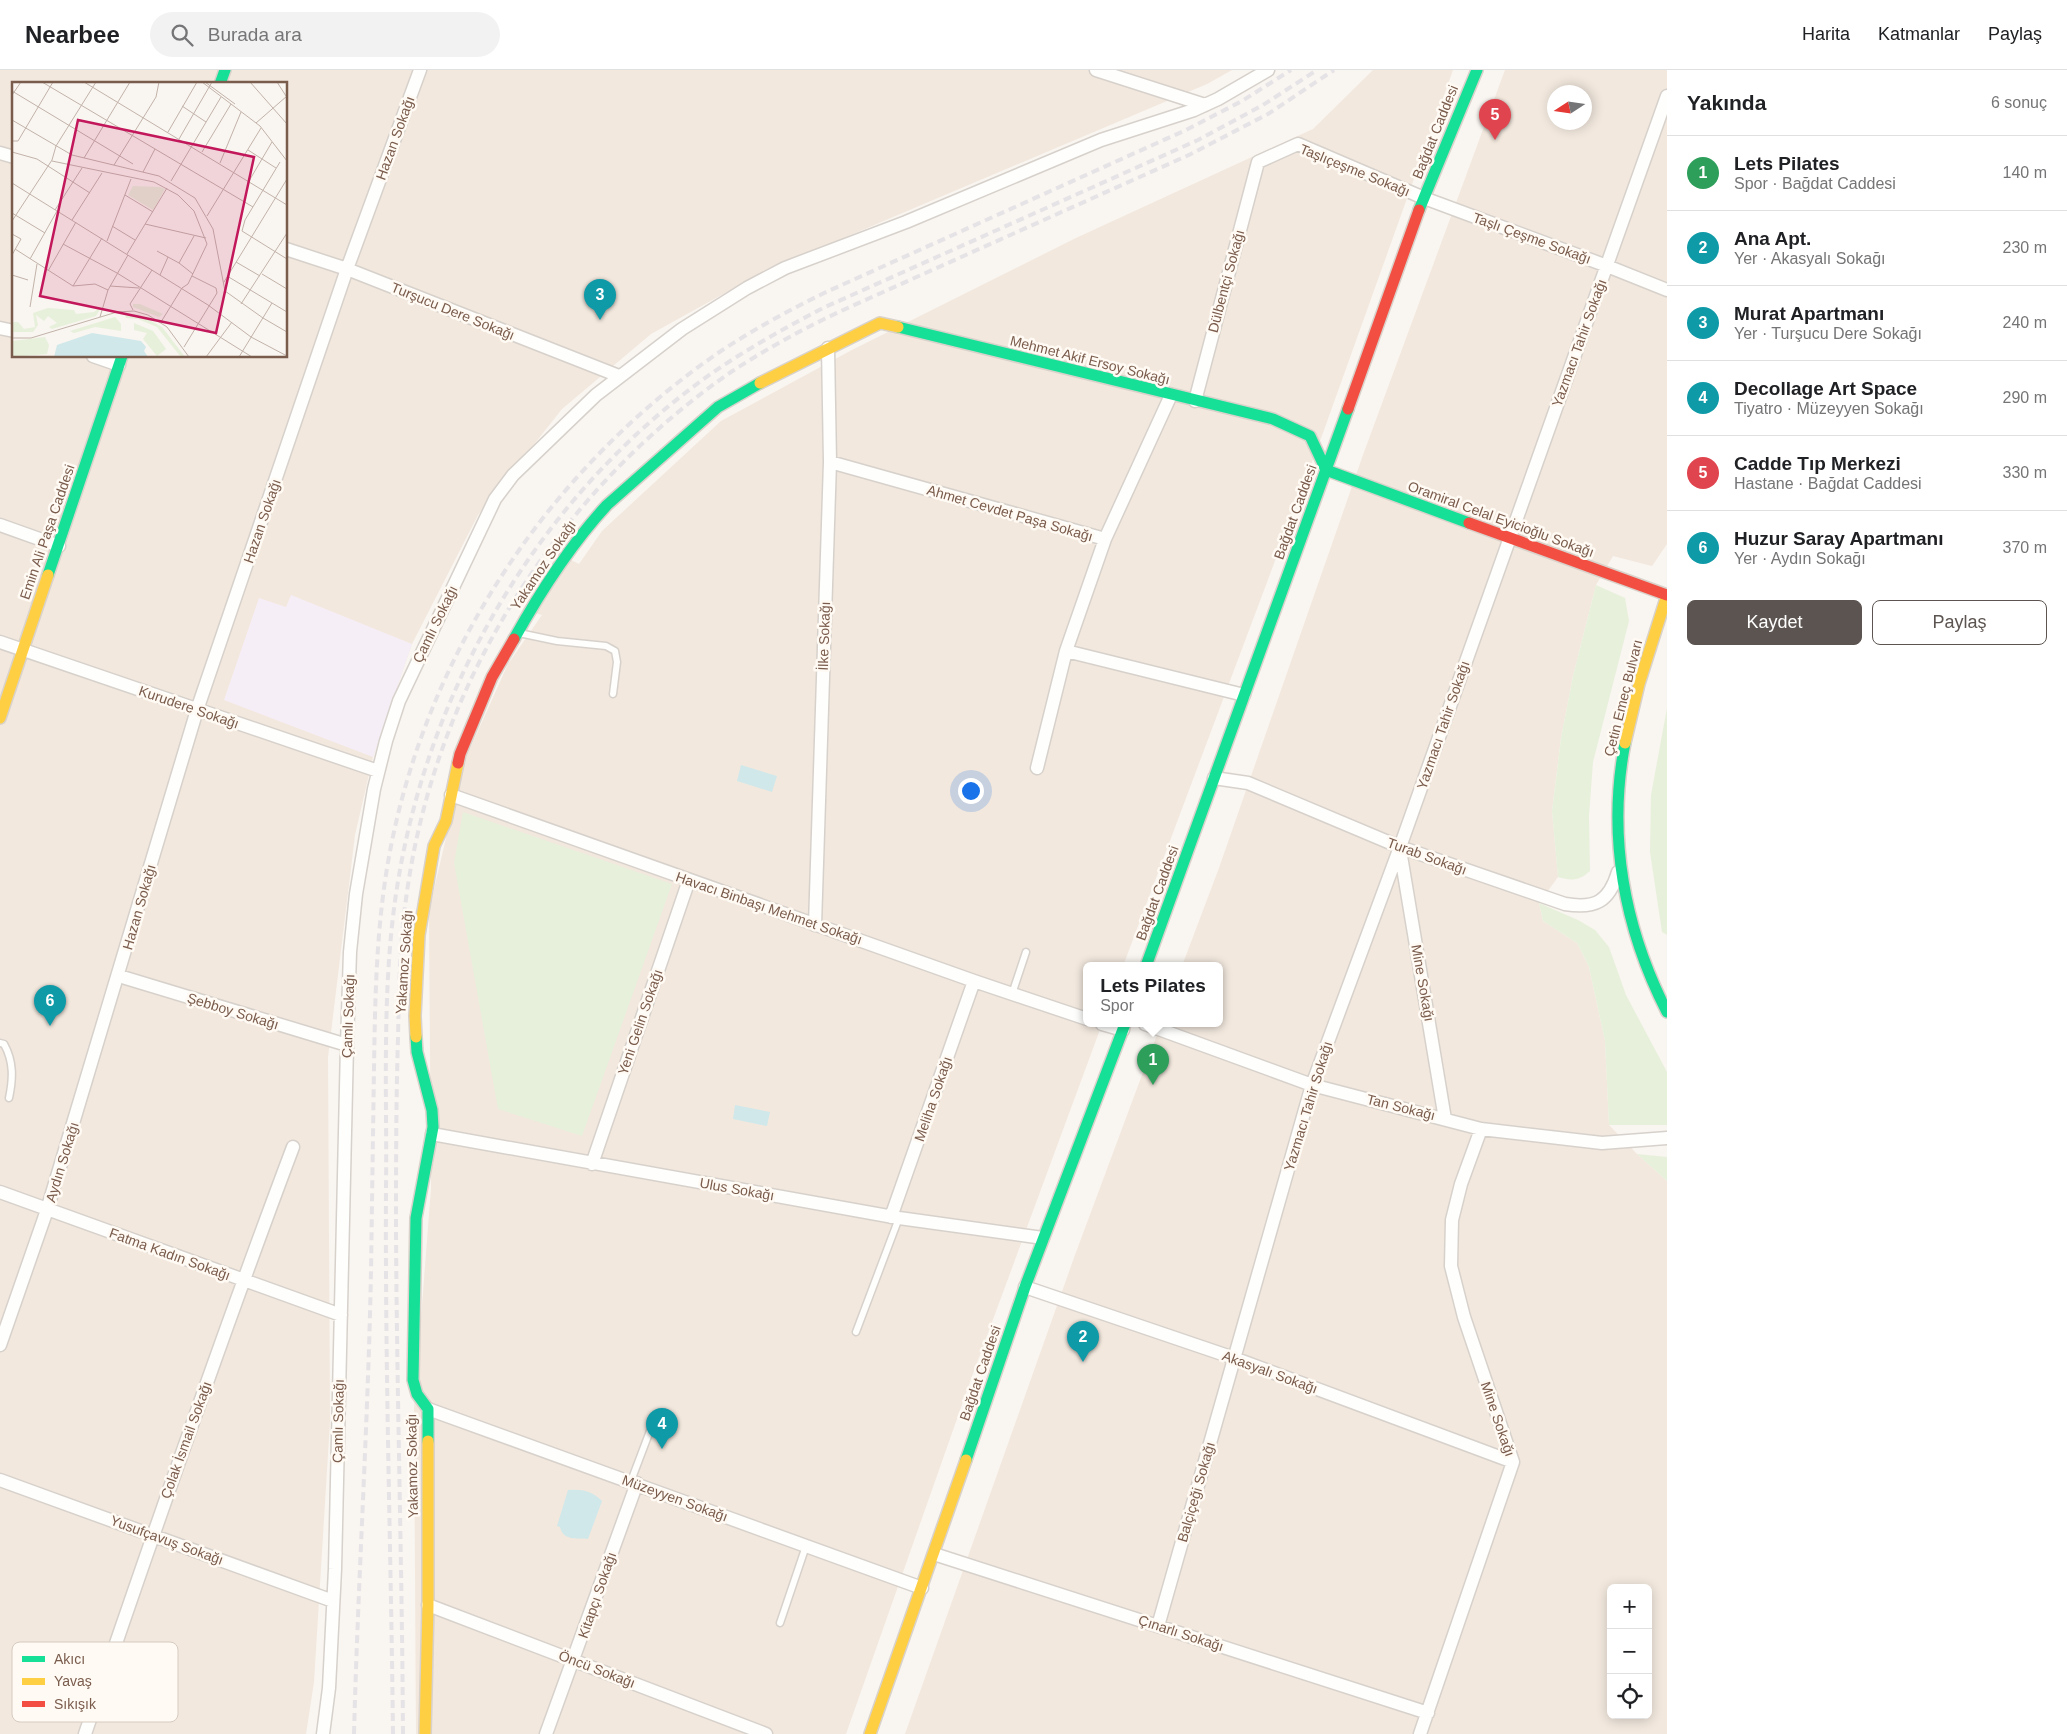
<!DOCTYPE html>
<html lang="tr">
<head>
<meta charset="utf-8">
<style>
  :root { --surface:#fff; --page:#f2f2f2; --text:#202124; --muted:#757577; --line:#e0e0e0; --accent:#5c5450 }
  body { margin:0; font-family:Helvetica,sans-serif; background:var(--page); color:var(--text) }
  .controls { position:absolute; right:15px; bottom:15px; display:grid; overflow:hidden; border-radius:8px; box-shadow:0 2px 12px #0003 }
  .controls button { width:45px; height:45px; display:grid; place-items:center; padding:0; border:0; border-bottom:1px solid var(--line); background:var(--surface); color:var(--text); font:25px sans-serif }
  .compass { position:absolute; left:1547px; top:15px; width:45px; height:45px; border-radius:50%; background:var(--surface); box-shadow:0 2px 12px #0003; rotate:258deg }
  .you { position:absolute; left:970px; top:720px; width:18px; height:18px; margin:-12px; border:4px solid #fff; border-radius:50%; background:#1a73e8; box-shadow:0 0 0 8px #1a73e833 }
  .badge { display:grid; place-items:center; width:32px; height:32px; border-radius:50%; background:var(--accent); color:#fff; font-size:16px; font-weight:700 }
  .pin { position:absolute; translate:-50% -41px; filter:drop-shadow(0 1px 2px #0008) }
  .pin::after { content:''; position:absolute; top:26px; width:18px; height:15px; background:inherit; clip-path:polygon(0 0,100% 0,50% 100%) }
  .popup { position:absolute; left:1083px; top:892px; width:140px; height:65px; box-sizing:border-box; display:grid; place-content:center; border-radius:8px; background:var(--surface); filter:drop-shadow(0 1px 4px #0005); font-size:16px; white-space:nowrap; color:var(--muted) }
  .popup b { font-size:19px; color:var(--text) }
  .popup::after { content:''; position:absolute; left:50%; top:100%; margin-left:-10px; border:10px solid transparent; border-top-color:var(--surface) }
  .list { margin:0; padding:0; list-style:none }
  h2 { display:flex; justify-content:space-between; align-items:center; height:65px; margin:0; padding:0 20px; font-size:21px }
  h2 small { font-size:16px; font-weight:400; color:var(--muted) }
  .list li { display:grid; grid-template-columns:32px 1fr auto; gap:15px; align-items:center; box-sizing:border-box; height:75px; padding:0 20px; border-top:1px solid var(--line) }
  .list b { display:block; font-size:19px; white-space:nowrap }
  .list p { margin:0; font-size:16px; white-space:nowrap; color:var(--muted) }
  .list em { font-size:16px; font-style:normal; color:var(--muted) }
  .actions { display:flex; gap:10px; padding:15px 20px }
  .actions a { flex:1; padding:11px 0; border:1px solid var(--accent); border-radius:8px; text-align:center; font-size:18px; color:var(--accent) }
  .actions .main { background:var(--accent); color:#fff }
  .icon { flex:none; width:28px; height:28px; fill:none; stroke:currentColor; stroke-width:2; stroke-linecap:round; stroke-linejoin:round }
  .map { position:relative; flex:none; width:1667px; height:1664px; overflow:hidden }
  header { display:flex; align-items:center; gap:30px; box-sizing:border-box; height:70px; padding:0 25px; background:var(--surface); border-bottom:1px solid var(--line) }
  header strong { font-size:24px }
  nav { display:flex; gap:28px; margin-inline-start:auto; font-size:18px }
  .search { width:350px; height:45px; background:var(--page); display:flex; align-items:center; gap:12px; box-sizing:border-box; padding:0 18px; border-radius:28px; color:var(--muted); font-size:19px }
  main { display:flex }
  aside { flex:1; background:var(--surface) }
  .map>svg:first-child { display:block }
  .residential { fill:#f2e8de; fill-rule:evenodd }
  .education { fill:#f6eef6 }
  .green { fill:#e7f0db }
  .water { fill:#d0e8ea }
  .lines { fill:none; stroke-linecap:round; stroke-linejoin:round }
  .lane-casing { stroke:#d7d1cb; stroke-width:9 }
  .street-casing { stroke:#d7d1cb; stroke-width:15 }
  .fast-casing { stroke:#d9d2cb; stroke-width:14 }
  .slow-casing { stroke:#d9d2cb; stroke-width:14 }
  .jam-casing { stroke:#d9d2cb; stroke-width:14 }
  .lane { stroke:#fefefd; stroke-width:6 }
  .street { stroke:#fefefd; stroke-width:12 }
  .fast { stroke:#16e098; stroke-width:11 }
  .slow { stroke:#ffcf43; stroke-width:11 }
  .jam { stroke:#f24e42; stroke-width:11 }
  .rail { stroke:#e6e3e7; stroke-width:4; stroke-dasharray:8 5; stroke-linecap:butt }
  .labels { text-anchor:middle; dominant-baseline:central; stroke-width:5; stroke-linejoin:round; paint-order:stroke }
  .street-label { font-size:14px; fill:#7a5c4d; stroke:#fffaf3 }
  .inset-road { fill:none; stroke:#c2b3aa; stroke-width:1 }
  .view { fill:#c2185b; fill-opacity:0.15; stroke:#c2185b; stroke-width:2.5 }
  .inset-edge { fill:none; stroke:#7a5c4d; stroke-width:2.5 }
  .key { fill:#fffaf3; stroke:#d7cbc1; stroke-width:1 }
  .key-label { font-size:14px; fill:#7a5c4d }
</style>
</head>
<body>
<header>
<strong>Nearbee</strong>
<div class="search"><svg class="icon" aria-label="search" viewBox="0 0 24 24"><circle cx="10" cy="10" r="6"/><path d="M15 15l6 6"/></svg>Burada ara</div>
<nav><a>Harita</a><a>Katmanlar</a><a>Paylaş</a></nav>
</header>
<main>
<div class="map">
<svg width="1667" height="1664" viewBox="0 0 1667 1664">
  <rect width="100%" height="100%" fill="#f9f5f0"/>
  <path class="residential" d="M0,0H1232L1207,14L761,203L651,264L562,339L478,445L412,574L373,687L355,765L328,987L330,1351L314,1612L306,1664H0ZM14,14H286V286H14Z
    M1373,0H1453L1324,360L1123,896H1087V954H1102L971,1309L846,1664H416L414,1339L431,1119L429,840L464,692L508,594L542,545L535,543L571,490L579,494L602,461L721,351L850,281L1076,168L1313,59Z
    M1505,0H1667V474L1652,496L1613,486L1596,515L1573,606L1561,668L1552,741L1558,807L1539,833L1543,851L1577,873L1589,897L1605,971L1609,1055L1637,1084L1667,1111V1664H905L1075,1185L1161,954H1219V896H1182L1219,798L1363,385ZM1554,22H1584V52H1554ZM1611,1518H1648V1645H1611Z"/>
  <path class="education" d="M291,525L412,574L373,687L224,630L259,528L286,537Z"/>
  <path class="green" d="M1596,515L1625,528L1629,551L1593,692L1589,746L1590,801C1579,811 1571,811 1558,807L1552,741L1561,668L1573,606Z
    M1667,638V865L1662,862L1650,782L1651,725Z
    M463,742L672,814L582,1066L498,1039L454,793Z
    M1539,833L1578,850L1595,860L1609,877L1626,925L1667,1002V1055H1609L1605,971L1589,897L1577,873L1543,851Z
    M1637,1084L1667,1087V1111Z"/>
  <path class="water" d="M741,695L777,706L772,722L737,711Z
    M735,1035L770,1042L767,1056L733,1049Z
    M568,1420C583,1419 592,1421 602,1431L588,1469C577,1468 563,1471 560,1457L557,1456Z"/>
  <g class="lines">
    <g class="lane-casing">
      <path id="lane" d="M519,563L557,571L606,576L615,581L617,592L613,624
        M1012,924L1026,882
        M0,973L4,974C14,992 13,1009 9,1028
        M856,1262L899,1148
        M631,1411L653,1353
        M780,1553L806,1476"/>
    </g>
    <g class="street-casing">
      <path id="street" d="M1096,0L1205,35
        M0,83L14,87
        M286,179L347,199L619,306
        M0,258L14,261
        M93,286L119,295
        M1195,331L1258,92L1298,74L1424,128L1607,196L1667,220
        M830,392L1105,469L1066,581L1037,698
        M0,455L59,476
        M1105,469L1171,325
        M0,572L378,701
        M1066,581L1244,625
        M1214,708L1248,713L1400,777L1565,834C1595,839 1609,832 1618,802
        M451,725L974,911L1087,949
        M1400,780L1445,1049
        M815,855L830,392L828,278
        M119,906L347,975
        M1102,954L1123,960
        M1145,954L1312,1015L1481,1059L1602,1073L1667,1068
        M432,1064L899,1148L1043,1168
        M592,1094L689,810
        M0,1122L341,1245
        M891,1147L974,911
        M1025,1217L1234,1288L1513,1392
        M0,1275L47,1140L197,640L347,199L420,0
        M428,1339L922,1518
        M0,1410L333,1531
        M934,1484L1428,1643
        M428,1535L766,1664
        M1158,1556L1312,1015L1400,777L1667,26
        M85,1664C152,1467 220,1271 293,1077
        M323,1664L329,1618L335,1499L347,975L350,882L356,824L374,719L386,671L399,631L495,429L513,405L596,325L682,259L747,218L785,198L906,152L1101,70L1194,40L1218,29L1268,0
        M546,1664L637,1413
        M1420,1664L1513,1392L1464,1247L1451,1196L1452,1150L1461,1114L1481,1059"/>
    </g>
    <g class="fast-casing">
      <path id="fast" d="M220,14L225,0
        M1419,140L1477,0
        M898,257L1273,349L1310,366L1326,400L1469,453
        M48,505L122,286
        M514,569C539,524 572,473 607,435L718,337L760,313
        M1625,673C1607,766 1624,858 1667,942
        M1146,896L1348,339
        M416,967L417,982L432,1040L433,1057L416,1148L413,1310L417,1324L428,1339V1371
        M966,1390L1025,1217L1125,954"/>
    </g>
    <g class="slow-casing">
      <path id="slow" d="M760,313L880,253L898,257
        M0,648L48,505
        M1625,673L1639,614L1667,525
        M416,967L415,946L419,865L434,776L446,751L458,693
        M425,1664L428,1535V1371
        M870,1664L966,1390"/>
    </g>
    <g class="jam-casing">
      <path id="jam" d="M1348,339L1419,140
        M1469,453L1667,525
        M458,693L460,684L492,607L514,569"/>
    </g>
    <use href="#lane" class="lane"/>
    <use href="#street" class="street"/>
    <use href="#fast" class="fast"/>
    <use href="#slow" class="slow"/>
    <use href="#jam" class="jam"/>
    <path class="rail" d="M354,1664C358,1510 368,1355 371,1201C372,1133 373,1065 374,998C375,935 376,873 385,811C416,599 542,404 718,283C752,260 788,241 824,223L1186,60L1242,31L1291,0
      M393,1664C391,1482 385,1301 386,1119C387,1024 382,925 395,831C424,622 539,425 712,303C747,279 785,258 823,238L1198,70L1263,35L1317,0
      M403,1664C402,1497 397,1330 396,1162C396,1098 396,1033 398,968C399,917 400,866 408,815C439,609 560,420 731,302C769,277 810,255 852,236L1191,84L1268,44L1334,0"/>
  </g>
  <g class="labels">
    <g class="street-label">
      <text transform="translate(1435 62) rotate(-68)">Bağdat Caddesi</text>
      <text transform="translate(395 68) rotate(-70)">Hazan Sokağı</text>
      <text transform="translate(1355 100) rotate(22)">Taşlıçeşme Sokağı</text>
      <text transform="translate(1532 168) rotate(20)">Taşlı Çeşme Sokağı</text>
      <text transform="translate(1226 211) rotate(-75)">Dülbentçi Sokağı</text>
      <text transform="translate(453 241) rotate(22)">Turşucu Dere Sokağı</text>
      <text transform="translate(1579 273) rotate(-70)">Yazmacı Tahir Sokağı</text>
      <text transform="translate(1090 290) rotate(14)">Mehmet Akif Ersoy Sokağı</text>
      <text transform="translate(1295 442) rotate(-70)">Bağdat Caddesi</text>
      <text transform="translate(1010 443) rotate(16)">Ahmet Cevdet Paşa Sokağı</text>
      <text transform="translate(1501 449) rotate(20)">Oramiral Celal Eyicioğlu Sokağı</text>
      <text transform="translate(262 451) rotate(-71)">Hazan Sokağı</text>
      <text transform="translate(47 462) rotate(-71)">Emin Ali Paşa Caddesi</text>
      <text transform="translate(543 495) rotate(-56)">Yakamoz Sokağı</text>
      <text transform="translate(435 554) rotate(-64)">Çamlı Sokağı</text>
      <text transform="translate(824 566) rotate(-88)">İlke Sokağı</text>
      <text transform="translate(1623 628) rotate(-76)">Çetin Emeç Bulvarı</text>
      <text transform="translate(189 637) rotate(19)">Kurudere Sokağı</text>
      <text transform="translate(1443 655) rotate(-71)">Yazmacı Tahir Sokağı</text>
      <text transform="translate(1427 786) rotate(20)">Turab Sokağı</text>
      <text transform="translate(1157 823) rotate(-70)">Bağdat Caddesi</text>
      <text transform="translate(139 837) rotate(-74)">Hazan Sokağı</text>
      <text transform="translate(769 838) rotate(19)">Havacı Binbaşı Mehmet Sokağı</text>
      <text transform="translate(404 892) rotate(-86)">Yakamoz Sokağı</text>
      <text transform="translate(1423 913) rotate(80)">Mine Sokağı</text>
      <text transform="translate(233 941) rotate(17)">Şebboy Sokağı</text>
      <text transform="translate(348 946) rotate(-88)">Çamlı Sokağı</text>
      <text transform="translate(640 952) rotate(-71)">Yeni Gelin Sokağı</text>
      <text transform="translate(933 1029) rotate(-71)">Meliha Sokağı</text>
      <text transform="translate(1308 1036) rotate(-73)">Yazmacı Tahir Sokağı</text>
      <text transform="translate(1401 1037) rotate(14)">Tan Sokağı</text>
      <text transform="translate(62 1092) rotate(-73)">Aydın Sokağı</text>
      <text transform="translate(737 1119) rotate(10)">Ulus Sokağı</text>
      <text transform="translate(170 1184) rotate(20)">Fatma Kadın Sokağı</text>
      <text transform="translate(1270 1302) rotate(20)">Akasyalı Sokağı</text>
      <text transform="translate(980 1303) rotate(-71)">Bağdat Caddesi</text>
      <text transform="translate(1498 1349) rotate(71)">Mine Sokağı</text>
      <text transform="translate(338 1351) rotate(-89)">Çamlı Sokağı</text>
      <text transform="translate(186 1370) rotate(-70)">Çolak İsmail Sokağı</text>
      <text transform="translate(412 1396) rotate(-91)">Yakamoz Sokağı</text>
      <text transform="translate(1196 1422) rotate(-74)">Balçiçeği Sokağı</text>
      <text transform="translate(675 1428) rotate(20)">Müzeyyen Sokağı</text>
      <text transform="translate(167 1470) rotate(20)">Yusufçavuş Sokağı</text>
      <text transform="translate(597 1525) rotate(-71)">Kitapçı Sokağı</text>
      <text transform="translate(1181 1563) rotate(18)">Çınarlı Sokağı</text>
      <text transform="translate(597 1599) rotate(21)">Öncü Sokağı</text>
    </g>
  </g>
  <g transform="translate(12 12)">
    <rect width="275" height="275" fill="#f9f5f0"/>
    <path d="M121,104L148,105L153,107L141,128L116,113ZM121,222H128L151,232L147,235L121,225ZM90,224L84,234L40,247L37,245L45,241L36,234L32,239L24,233L26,243L21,250H0V240H6L12,247L23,245L21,231L36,226L62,228L64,232L82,230ZM113,231L128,233L150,245L173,275H169L145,245L126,237L114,236ZM103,235L109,242V249L83,245L62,251L58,249ZM122,241L141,249L154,267L145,274L131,257L135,251L122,248ZM33,255L37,263L35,272L0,275V259Z" fill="#e7f0db"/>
    <path d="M80,251L129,259L134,265L132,269L136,275H42L45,263Z" fill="#d0e8ea"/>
    <path class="inset-road" d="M30,0L241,125M72,0L275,123M190,0L248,44L275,79M193,0L223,22M238,0L275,42M265,0L274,14M0,9L121,82M0,13L9,0M170,24L194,40M0,38L60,73L147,94L183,116L201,147L213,209L251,236M244,41L275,14M156,50L185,0M167,57L200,0M0,59H6L41,0M236,68L264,86M0,70L25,77L78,111M190,70L219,22M72,76L118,0M40,79L142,100L166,113L182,129L195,162L176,202L170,206L149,240M268,80L233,138L230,149L275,177M208,81L229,30M102,83L144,15L147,0M131,90L143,67M159,99L209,15M237,99L260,60M0,101L196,223L239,255L275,274M113,113L141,130M43,128L70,86M0,131L33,151M195,134L249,46M60,138L90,91M0,139L40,78L44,64L84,0M133,142L194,156M100,144L123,158M0,152L9,157L0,173M95,159L119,97M51,162L105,191L240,275M3,167L61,204L83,202L96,208M145,169L167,181L182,154M115,172L155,106M18,177L45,129M224,180L248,194M167,181L181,192M36,189L64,140M250,192L275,207M0,193L16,198M148,193L156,175M215,194L260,221M212,200L275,97M61,204L90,156M98,204L127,206M229,222L275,151M18,225L25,182M121,228L118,222L140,188M88,235L96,208L116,173M251,236L275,250M0,256H19L105,230L122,229L136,233L155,245L177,275M172,265L205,211L204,206L180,194M194,275L220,240M227,275L260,221L275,230"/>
    <path class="view" d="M66,38L242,75L204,251L28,214Z"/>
    <rect width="275" height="275" class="inset-edge"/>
  </g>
  <rect x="12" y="1572" width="166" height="80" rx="8" class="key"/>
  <rect x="22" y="1586" width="23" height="6" fill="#16e098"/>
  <rect x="22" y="1608" width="23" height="7" fill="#ffcf43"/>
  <rect x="22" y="1631" width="23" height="6" fill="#f24e42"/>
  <g class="key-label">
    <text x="54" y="1594">Akıcı</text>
    <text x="54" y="1616">Yavaş</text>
    <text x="54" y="1639">Sıkışık</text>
  </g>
</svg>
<div class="controls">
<button>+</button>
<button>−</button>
<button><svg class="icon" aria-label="locate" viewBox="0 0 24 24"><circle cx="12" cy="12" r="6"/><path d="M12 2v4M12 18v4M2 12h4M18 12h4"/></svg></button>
</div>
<svg class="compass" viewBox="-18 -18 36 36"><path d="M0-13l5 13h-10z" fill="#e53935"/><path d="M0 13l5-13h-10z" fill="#757577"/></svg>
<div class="you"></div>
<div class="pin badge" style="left:1153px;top:1015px;background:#2e9e5b">1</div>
<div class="popup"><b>Lets Pilates</b>Spor</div>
<div class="pin badge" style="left:1083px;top:1292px;background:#0f9aa8">2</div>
<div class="pin badge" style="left:600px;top:250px;background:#0f9aa8">3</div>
<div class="pin badge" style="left:662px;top:1379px;background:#0f9aa8">4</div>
<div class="pin badge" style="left:1495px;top:70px;background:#e0444e">5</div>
<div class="pin badge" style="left:50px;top:956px;background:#0f9aa8">6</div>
</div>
<aside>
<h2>Yakında<small>6 sonuç</small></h2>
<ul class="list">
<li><span class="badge" style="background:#2e9e5b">1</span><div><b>Lets Pilates</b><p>Spor · Bağdat Caddesi</p></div><em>140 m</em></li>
<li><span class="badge" style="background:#0f9aa8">2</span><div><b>Ana Apt.</b><p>Yer · Akasyalı Sokağı</p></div><em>230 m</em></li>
<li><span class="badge" style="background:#0f9aa8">3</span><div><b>Murat Apartmanı</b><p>Yer · Turşucu Dere Sokağı</p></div><em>240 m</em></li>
<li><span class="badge" style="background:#0f9aa8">4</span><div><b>Decollage Art Space</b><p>Tiyatro · Müzeyyen Sokağı</p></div><em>290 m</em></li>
<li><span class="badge" style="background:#e0444e">5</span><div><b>Cadde Tıp Merkezi</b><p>Hastane · Bağdat Caddesi</p></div><em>330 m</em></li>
<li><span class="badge" style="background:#0f9aa8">6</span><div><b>Huzur Saray Apartmanı</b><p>Yer · Aydın Sokağı</p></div><em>370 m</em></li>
</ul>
<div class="actions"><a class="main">Kaydet</a><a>Paylaş</a></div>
</aside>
</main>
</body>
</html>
